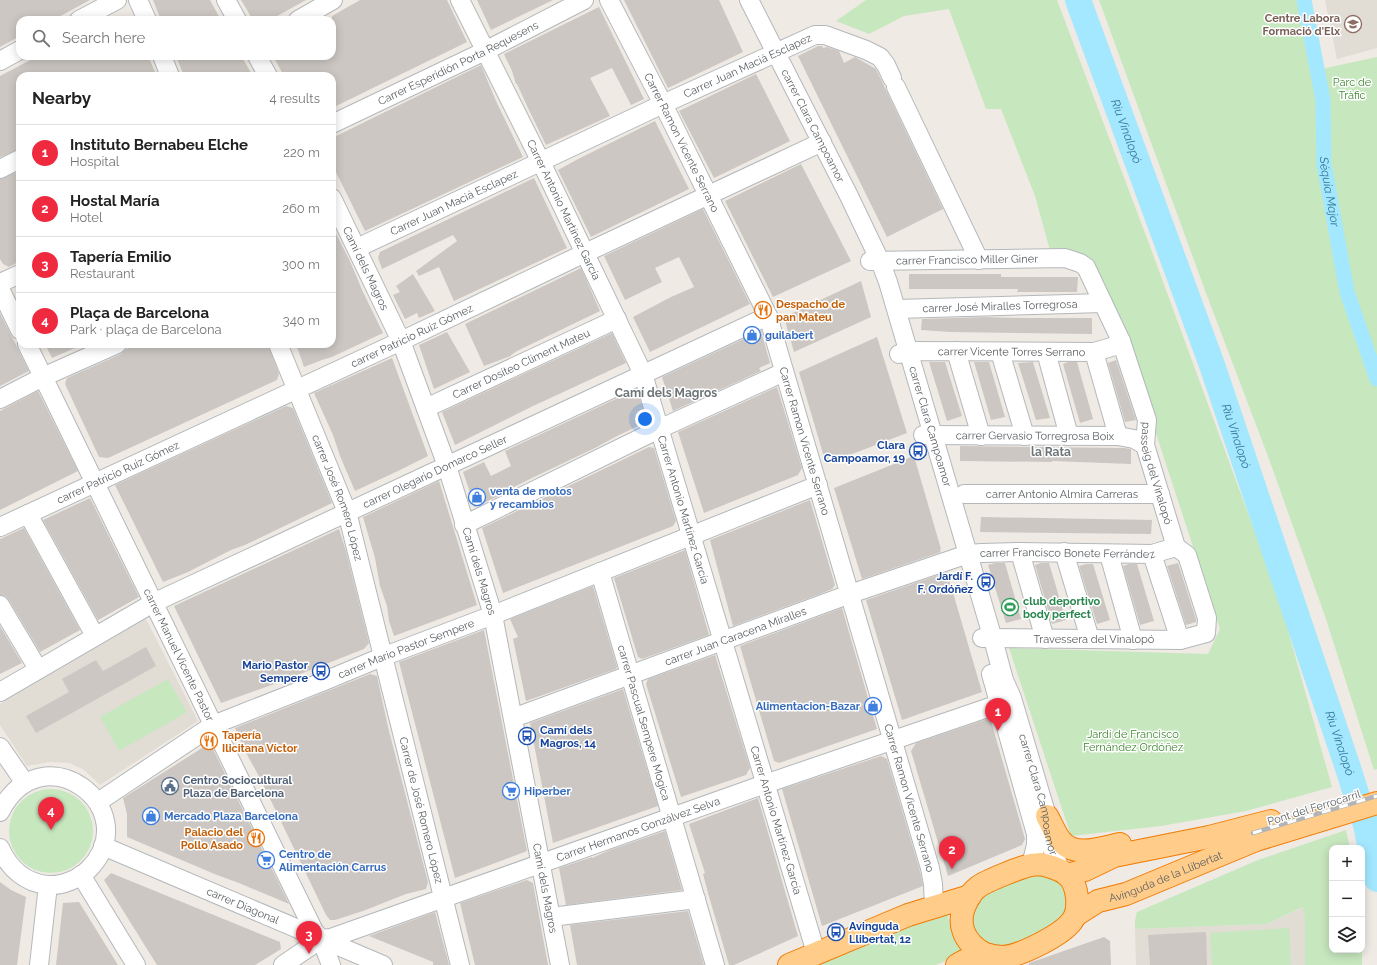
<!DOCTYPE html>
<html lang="en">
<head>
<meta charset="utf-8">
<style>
  :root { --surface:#fff; --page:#f6f6f6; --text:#222; --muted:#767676; --line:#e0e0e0; --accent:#ef293e }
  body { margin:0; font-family:Raleway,sans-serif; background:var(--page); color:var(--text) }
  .controls { position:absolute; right:12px; bottom:12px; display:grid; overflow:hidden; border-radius:8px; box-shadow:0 2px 10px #0003 }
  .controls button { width:36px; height:36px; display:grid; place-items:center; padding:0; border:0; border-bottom:1px solid var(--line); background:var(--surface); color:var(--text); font:20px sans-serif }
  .you { position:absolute; left:645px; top:419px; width:14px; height:14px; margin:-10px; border:3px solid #fff; border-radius:50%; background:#1a73e8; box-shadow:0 0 0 6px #1a73e833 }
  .badge { display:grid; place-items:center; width:26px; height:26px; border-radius:50%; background:var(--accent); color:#fff; font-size:13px; font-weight:700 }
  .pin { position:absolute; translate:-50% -33px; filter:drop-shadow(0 1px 2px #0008) }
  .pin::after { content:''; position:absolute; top:21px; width:14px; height:12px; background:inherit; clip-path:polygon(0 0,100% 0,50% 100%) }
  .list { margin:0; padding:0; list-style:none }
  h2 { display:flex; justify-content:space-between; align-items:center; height:52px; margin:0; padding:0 16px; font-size:17px }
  h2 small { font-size:13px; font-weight:400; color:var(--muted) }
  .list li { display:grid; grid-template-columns:26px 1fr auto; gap:12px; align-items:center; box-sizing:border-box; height:56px; padding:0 16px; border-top:1px solid var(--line) }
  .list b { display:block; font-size:15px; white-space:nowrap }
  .list p { margin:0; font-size:13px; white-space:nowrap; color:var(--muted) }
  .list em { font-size:13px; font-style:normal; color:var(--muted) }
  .icon { flex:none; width:22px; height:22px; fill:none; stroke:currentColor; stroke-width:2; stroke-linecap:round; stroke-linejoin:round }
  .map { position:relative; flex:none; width:1377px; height:965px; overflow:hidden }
  .search { position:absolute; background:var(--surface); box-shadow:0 2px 10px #0003; left:16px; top:16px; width:320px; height:44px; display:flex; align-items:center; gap:10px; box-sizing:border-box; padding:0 14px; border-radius:12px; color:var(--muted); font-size:15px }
  .panel { position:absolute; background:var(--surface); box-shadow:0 2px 10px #0003; left:16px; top:72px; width:320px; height:276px; border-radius:12px }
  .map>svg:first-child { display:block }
  .education { fill:#e1dcd4 }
  .green { fill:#c7e7bf }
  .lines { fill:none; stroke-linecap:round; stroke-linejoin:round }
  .canal { stroke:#a3e8ff; stroke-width:15 }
  .river { stroke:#a3e8ff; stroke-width:26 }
  .building { fill:#ccc7c3 }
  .minor-casing { stroke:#b4b8bb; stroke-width:20 }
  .highway-casing { stroke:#f27a00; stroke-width:24 }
  .minor { stroke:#fff; stroke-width:18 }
  .highway { stroke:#ffcc8a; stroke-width:22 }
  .rail-casing { stroke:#b3b4b5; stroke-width:4.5 }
  .rail { stroke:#fff; stroke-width:3; stroke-dasharray:9; stroke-linecap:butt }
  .labels { text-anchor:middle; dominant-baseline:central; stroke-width:3; stroke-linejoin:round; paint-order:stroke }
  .education-label { font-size:11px; font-weight:bold; fill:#785e54; stroke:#fff; text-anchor:end }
  .street-label { font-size:11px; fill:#5c6165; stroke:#fff }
  .park-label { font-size:11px; fill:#3e8631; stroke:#fff }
  .food-label { font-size:11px; font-weight:bold; fill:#c56008; stroke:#fff; text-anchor:start }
  .shop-label { font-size:11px; font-weight:bold; fill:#366cbe; stroke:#fff; text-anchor:start }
  .transit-label { font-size:11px; font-weight:bold; fill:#164399; stroke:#fff; text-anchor:end }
  .leisure-label { font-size:11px; font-weight:bold; fill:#27864d; stroke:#fff; text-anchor:start }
  .service-label { font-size:11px; font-weight:bold; fill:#4e5e75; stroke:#fff; text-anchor:start }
  .water-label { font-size:12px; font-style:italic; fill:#35789a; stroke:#fff }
  .neighbourhood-label { font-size:12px; font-weight:bold; fill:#6d7477; stroke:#fff }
</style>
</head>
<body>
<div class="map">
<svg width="1377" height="965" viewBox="0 0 1377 965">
  <rect width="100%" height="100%" fill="#efeae4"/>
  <path class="education" d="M1325,0H1377V48L1337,59Z
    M146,619L198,721L100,785L84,770L70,763L50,762L27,766L0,725V704Z
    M1304,907L1305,921V965H1136L1135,929L1267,924Z"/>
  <path class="green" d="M866,0H1057L1151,249L1278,595L1332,787L1246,811L1161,826L1071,836L1009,648L1208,654L1220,629L1129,351L1083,258L1051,254L1035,196L1001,109H986L949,9L904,16L869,34L836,21Z
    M1099,0H1297L1312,71L1377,57V769L1374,770L1326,619L1269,459L1206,293Z
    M168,679L187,712L119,751L100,717Z
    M9 831a42 42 0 1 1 84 0a42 42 0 1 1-84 0Z
    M1346,830L1350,848H1332V950H1362V965H1305V921L1303,907L1267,924L1135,929V920L1137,912L1258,860Z
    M1036,873L1057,880L1062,886L1067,899L1066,913L1058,924L1007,949L985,945L972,927L971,912L983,893Z
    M947,913C950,927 956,941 964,953L936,965H810L928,916Z
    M1289,928L1291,965H1212L1210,933Z"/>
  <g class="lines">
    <path class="canal" id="s1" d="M1304,0L1323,100L1324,164L1347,292L1377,379"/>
    <path class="river" id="s2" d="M1078,0L1212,365L1348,768L1366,825L1377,879"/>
  </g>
  <path class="building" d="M0,0H90L53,20H20V36L0,47Z
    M153,0H210L221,20H161Z
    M241,0H306L270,20H253Z
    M360,0H447L467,42L332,108V76H284L273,56H332V16Z
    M477,0H553L491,30Z
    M624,0H719L743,52L668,88Z
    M599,7L644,99L631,105L612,68L590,78L610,116L546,145L528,108L517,84H516L512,71L504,54Z
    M818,46H822L823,48L827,47L839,51L844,63L855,57L876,69L943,209L887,237L798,56Z
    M38,56H148L157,76H20V149L0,157V76Z
    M176,56H241L253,76H184Z
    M481,65L496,101L523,157L365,231L332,164V138Z
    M756,74L790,141L714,178L679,111Z
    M655,121L689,189L591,237L558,170L578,159Z
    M801,164L851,261L773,297L725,201Z
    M20,171V261L9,267L3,264L0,259V179Z
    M534,178L567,248L454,301L439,267L419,276L416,271L457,241L453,235L382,269L378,258L380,252Z
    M703,209L750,304L650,352L633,317L671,297L694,287L679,257L655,268L662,282L625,300L604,256Z
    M332,226L349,259L363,292L383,333L332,357L322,360L304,367L296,344H332Z
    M581,268L600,311L517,351L511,355V356L484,366L465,324Z
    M413,274L435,311L419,318L417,313L405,319L393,295L400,292L396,286Z
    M909,274H1001V277H1078L1077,292H1017L1018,289H909Z
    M861,281L871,317L794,352L784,317Z
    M0,313L29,371L0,386Z
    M986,317L1022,318H1092V334L950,332L921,330L922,319Z
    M761,331L770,363L759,368L761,371L673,411L662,377Z
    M447,332L470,372L434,389L419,345Z
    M612,333L626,363L531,407L455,445L442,412Z
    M877,337L907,433L826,464L799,372Z
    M45,344H84L52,358Z
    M138,344H268L279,374L277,380L108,458L99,457L65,384L67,378L121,354L126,349Z
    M392,358L428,456L398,471L355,491L340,456L333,435L314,393Z
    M1116,360L1136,420L1125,422L1108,363Z
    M929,362H945L962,416L947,421Z
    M974,362H989L1005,417L991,420Z
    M1033,362L1050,418L1036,420L1018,363Z
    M1068,362H1077L1093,419L1080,423L1063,364Z
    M777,387L802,468L798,475L704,513L678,432Z
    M637,389L647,422L617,436L595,448L532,478L510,489L511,490L475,507L463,472L484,462L491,476L511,466L505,451Z
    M38,391L78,471L0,510V411Z
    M286,406L293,408L332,503L245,545L231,550L188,572L163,582L115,485Z
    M960,446L1124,448L1131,449V464L1052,461V462L960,461Z
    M649,447L654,448L676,521L673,526L503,593L482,528Z
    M914,456L941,549L940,550L941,552L862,579L834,488Z
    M439,481L477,605L394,636L389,621L387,606L380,586L375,558L363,517Z
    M90,498L139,597L98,620L43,520Z
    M810,500L835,585L832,589L820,594L733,626L710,540Z
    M981,517L1152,520L1151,534L980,532Z
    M24,528L80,630L40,652L9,600L5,596L0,595V539Z
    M339,529L346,551L369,643L364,649L280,682L221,703L174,606Z
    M685,550L709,635L642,659L638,657L614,578Z
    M995,563H1005L1021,619L1006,623L988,565Z
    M1041,563H1049L1066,620L1052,624L1035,565Z
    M1178,563L1196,619V622L1186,625L1167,566Z
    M1086,564H1093L1110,620L1097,624L1079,566Z
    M1129,564H1137L1154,621L1140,625L1123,566Z
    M947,572L982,692L902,720L866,600Z
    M593,586L617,667L616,669L526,701L513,639L518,637L510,619Z
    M842,608L877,729L779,763L774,761L740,646Z
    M0,626L22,663L0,674Z
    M484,630L527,851L455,878L399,662Z
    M146,647L156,666L36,733L26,716L69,692L62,679L96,660L103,671Z
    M715,655L750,768L746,775L681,797L646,684L648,679Z
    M370,674L377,676L388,727L428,882L426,889L406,894L363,911L335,920H330L326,915L260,778L245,751L235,728Z
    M623,689L658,806L553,843L530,723Z
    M987,719L991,721L1025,839L1022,845L948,876L911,751L916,743Z
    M210,743L289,904L239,883L217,875L127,837V814L123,798Z
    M881,756L887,759L920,871L923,886L822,926L782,789Z
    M758,798L798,936L734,965H729L708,893L703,874L705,873L689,824Z
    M665,831L682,890L566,905L559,868L592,857V858L610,850Z
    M111,873L280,942L281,949L255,965H157L104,880Z
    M527,880L533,883L548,965H475L460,903Z
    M0,882L11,890L26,897L17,965H0Z
    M79,902L118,965H56L63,903Z
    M688,911L704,965H577L570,925Z
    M435,912L449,965H433V962L369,936Z
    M1206,932L1207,965H1150L1148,935Z
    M1104,937L1110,941L1111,965H1029V963Z"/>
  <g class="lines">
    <g class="minor-casing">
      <g id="minor">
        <path d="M138,0L147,20"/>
        <path d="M226,0L237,20"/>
        <path id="s3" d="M460,0L541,162L643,374L816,953"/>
        <path id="s4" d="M609,0L663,104L768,316L930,868L933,884L934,906"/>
        <path id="s5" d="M749,0L849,196L880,261L888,282L993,639L1004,680L1012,698L1047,816C1046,836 1053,852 1061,871"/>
        <path d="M79,20L117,0"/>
        <path d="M298,20L333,0"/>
        <path d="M162,56L170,76"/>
        <path d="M257,56L268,76"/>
        <path d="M0,61L20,50"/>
        <path d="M896,87L979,260"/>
        <path id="s6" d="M332,124L485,51L584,0"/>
        <path d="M0,169L20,159"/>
        <path id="s7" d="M332,198L401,341L447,466L493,615L560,965"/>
        <path id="s8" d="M357,248L663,104L815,35H825L866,50L880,57L886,65L892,78"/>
        <path id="s9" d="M870,261L1065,258L1080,263L1086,267L1121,341L1147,420L1145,445L1176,547L1187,555L1207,618L1206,633L1180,640L982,638"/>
        <path d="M0,283L20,274"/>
        <path d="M0,289L20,330"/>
        <path id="s10" d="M897,309L1103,303"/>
        <path id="s11" d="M27,344L314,931L321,939L331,965"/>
        <path id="s12" d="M278,344L347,512L460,965"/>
        <path d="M956,351L981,436"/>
        <path d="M1000,352L1025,436"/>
        <path d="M1046,352L1069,436"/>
        <path d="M1094,352L1118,436"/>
        <path id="s13" d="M899,354L909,351L1094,352L1115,346L1121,341"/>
        <path d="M0,399L43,377L117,344"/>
        <path id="s14" d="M426,408L617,319"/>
        <path id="s15" d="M923,435L1118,436L1134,439L1145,445"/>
        <path id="s16" d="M964,494H1160"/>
        <path d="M28,514L95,636"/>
        <path d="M464,525L659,429L784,372"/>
        <path id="s17" d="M0,527L401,341L585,253L822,142"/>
        <path d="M1020,552L1045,639"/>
        <path d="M1064,552L1090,639"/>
        <path d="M1109,554L1133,640"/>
        <path d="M1152,554L1180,640"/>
        <path id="s18" d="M600,572L715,965"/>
        <path d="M0,605L38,669"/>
        <path d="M991,674L1036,834V845L1031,865"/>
        <path id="s19" d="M0,692L153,603L768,316"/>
        <path id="s20" d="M513,718L850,594L968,554L982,553L1020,552L1152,554L1176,547"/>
        <path d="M0,747L25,783"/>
        <path id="s21" d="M98,802L213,725L322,682L382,657L493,615L818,485"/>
        <path d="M0,812C42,729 147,809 89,869C79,879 62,886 48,885C25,883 9,868 0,848"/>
        <path id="s22" d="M103,846L383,965"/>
        <path d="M81,875L136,965"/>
        <path d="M551,917L696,899"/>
        <path d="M39,965L48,885"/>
        <path id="s23" d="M283,965L321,939L331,938L765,784L999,704"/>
      </g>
    </g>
    <g class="highway-casing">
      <g id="highway">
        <path d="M1047,816C1051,823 1056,835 1061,841C1075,858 1101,848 1120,844"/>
        <path d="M1040,864C1049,866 1058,868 1066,874C1078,883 1081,909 1072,921C1062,935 1020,956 1003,957C997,957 991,956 985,954C964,943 955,923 967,901C969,896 973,891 978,887C986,881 1021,867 1031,865C1034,864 1037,865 1040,864Z"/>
        <path d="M1067,875L1085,870L1114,856L1209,837L1271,821"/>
        <path id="s24" d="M1076,915L1098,901L1126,894L1256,840L1377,803"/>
        <path d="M789,965L908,915L970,896"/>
        <path d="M957,965C968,958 977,956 990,956"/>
      </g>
    </g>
    <use href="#minor" class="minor"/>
    <use href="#highway" class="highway"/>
    <g class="rail-casing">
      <path id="rail" d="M1253,833L1377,796"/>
    </g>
    <use href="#rail" class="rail"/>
  </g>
  <defs>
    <g id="school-ring" transform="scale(0.9)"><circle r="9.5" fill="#fff" stroke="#8d6e63" stroke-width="1.5"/><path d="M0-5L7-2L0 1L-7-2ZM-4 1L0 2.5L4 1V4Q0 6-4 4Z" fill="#8d6e63"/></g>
    <g id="restaurant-ring" transform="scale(0.9)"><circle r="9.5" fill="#fff" stroke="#e8710a" stroke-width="1.5"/><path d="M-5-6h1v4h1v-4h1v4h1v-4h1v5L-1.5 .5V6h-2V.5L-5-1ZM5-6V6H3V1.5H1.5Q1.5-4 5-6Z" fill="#e8710a"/></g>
    <g id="shop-ring" transform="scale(0.9)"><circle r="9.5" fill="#fff" stroke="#3f7fe0" stroke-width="1.5"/><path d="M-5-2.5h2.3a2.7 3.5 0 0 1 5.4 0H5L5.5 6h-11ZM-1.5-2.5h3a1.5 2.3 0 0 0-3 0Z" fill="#3f7fe0"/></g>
    <g id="bus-ring" transform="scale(0.9)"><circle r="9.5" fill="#fff" stroke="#1a4fb4" stroke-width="1.5"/><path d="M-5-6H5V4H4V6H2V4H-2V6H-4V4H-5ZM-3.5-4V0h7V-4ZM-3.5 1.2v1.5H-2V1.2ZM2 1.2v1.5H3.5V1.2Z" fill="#1a4fb4"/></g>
    <g id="stadium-ring" transform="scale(0.9)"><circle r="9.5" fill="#fff" stroke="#2e9e5b" stroke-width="1.5"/><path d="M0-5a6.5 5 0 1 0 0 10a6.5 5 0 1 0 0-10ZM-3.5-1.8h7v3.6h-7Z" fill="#2e9e5b"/></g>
    <g id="civic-ring" transform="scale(0.9)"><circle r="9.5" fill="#fff" stroke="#5c6f8a" stroke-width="1.5"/><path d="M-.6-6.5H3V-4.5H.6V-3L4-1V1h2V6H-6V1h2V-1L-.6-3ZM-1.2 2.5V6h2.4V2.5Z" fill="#5c6f8a"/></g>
    <g id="supermarket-ring" transform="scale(0.9)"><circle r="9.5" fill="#fff" stroke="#3f7fe0" stroke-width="1.5"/><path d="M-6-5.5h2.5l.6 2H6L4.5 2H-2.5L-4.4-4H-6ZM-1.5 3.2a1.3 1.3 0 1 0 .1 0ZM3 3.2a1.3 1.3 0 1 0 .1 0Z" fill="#3f7fe0"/></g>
  </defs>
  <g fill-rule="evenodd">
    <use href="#school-ring" x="1353" y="24"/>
    <use href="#restaurant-ring" x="763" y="310"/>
    <use href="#shop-ring" x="752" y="335"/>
    <use href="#bus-ring" x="918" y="451"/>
    <use href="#shop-ring" x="477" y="497"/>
    <use href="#bus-ring" x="986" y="582"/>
    <use href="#stadium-ring" x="1010" y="607"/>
    <use href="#bus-ring" x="321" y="671"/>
    <use href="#shop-ring" x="873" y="706"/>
    <use href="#bus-ring" x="527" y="736"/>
    <use href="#restaurant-ring" x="209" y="741"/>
    <use href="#civic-ring" x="170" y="786"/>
    <use href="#supermarket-ring" x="511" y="791"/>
    <use href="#shop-ring" x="151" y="816"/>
    <use href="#restaurant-ring" x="256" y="838"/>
    <use href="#supermarket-ring" x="266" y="860"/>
    <use href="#bus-ring" x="836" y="932"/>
  </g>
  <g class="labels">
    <g class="education-label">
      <text x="1340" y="18">Centre Labora<tspan x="1340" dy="13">Formació d'Elx</tspan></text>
    </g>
    <g class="street-label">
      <text stroke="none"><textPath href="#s6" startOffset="140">Carrer Esperidión Porta Requesens</textPath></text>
      <text stroke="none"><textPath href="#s8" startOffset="431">Carrer Juan Maciá Esclapez</textPath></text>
      <text stroke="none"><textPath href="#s5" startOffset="141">carrer Clara Campoamor</textPath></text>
      <text stroke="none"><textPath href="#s4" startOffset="160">Carrer Ramon Vicente Serrano</textPath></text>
      <text stroke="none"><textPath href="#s8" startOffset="107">Carrer Juan Maciá Esclapez</textPath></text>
      <text stroke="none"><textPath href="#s3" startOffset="234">Carrer Antonio Martínez García</textPath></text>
      <text stroke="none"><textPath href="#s9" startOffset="97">carrer Francisco Miller Giner</textPath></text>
      <text stroke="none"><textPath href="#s7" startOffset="78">Camí dels Magros</textPath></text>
      <text stroke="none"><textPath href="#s10" startOffset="103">carrer José Miralles Torregrosa</textPath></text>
      <text stroke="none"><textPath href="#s17" startOffset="454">carrer Patricio Ruiz Gómez</textPath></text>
      <text stroke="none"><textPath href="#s13" startOffset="113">carrer Vicente Torres Serrano</textPath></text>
      <text stroke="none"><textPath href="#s14" startOffset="105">Carrer Dositeo Climent Mateu</textPath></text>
      <text stroke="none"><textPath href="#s5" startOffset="465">carrer Clara Campoamor</textPath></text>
      <text stroke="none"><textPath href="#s15" startOffset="112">carrer Gervasio Torregrosa Boix</textPath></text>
      <text stroke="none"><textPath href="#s4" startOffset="484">Carrer Ramon Vicente Serrano</textPath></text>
      <text stroke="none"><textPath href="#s19" startOffset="488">carrer Olegario Domarco Seller</textPath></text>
      <text stroke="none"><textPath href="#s17" startOffset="130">carrer Patricio Ruiz Gómez</textPath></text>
      <text stroke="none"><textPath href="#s9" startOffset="438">passeig del Vinalopó</textPath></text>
      <text stroke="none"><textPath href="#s16" startOffset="98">carrer Antonio Almira Carreras</textPath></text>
      <text stroke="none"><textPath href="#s12" startOffset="165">carrer José Romero López</textPath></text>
      <text stroke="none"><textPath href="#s3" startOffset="558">Carrer Antonio Martínez García</textPath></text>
      <text stroke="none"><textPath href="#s20" startOffset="583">carrer Francisco Bonete Ferrández</textPath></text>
      <text stroke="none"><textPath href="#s7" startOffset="402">Camí dels Magros</textPath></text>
      <text stroke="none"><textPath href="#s20" startOffset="237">carrer Juan Caracena Miralles</textPath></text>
      <text x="1094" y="639">Travessera del Vinalopó</text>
      <text stroke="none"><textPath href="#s21" startOffset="346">carrer Mario Pastor Sempere</textPath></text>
      <text stroke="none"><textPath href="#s11" startOffset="346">carrer Manuel Vicente Pastor</textPath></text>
      <text stroke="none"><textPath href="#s18" startOffset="157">carrer Pascual Sempere Mogica</textPath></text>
      <text stroke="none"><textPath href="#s5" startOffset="849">carrer Clara Campoamor</textPath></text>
      <text stroke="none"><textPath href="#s4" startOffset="856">Carrer Ramon Vicente Serrano</textPath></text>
      <text transform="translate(1314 808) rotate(-17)">Pont del Ferrocarril</text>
      <text stroke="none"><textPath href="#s12" startOffset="489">Carrer de José Romero López</textPath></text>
      <text stroke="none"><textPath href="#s3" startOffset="882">Carrer Antonio Martínez García</textPath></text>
      <text stroke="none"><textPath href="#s23" startOffset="382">Carrer Hermanos Gonzálvez Selva</textPath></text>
      <text stroke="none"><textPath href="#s24" startOffset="98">Avinguda de la Llibertat</textPath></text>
      <text stroke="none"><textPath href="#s7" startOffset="726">Camí dels Magros</textPath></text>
      <text stroke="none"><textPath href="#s22" startOffset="152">carrer Diagonal</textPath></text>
    </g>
    <g class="park-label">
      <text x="1352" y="82">Parc de<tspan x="1352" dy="13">Tràfic</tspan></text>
      <text x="1133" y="734">Jardí de Francisco<tspan x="1133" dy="13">Fernández Ordóñez</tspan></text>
    </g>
    <g class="food-label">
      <text x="776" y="304">Despacho de<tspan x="776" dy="13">pan Mateu</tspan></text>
      <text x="222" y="735">Tapería<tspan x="222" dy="13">Ilicitana Víctor</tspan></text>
      <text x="243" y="832" text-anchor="end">Palacio del<tspan x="243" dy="13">Pollo Asado</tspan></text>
    </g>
    <g class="shop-label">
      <text x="765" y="335">guilabert</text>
      <text x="490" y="491">venta de motos<tspan x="490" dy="13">y recambios</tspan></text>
      <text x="860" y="706" text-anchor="end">Alimentacion-Bazar</text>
      <text x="524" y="791">Hiperber</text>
      <text x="164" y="816">Mercado Plaza Barcelona</text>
      <text x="279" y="854">Centro de<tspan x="279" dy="13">Alimentación Carrus</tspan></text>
    </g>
    <g class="transit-label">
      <text x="905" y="445">Clara<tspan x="905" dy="13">Campoamor, 19</tspan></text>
      <text x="973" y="576">Jardí F.<tspan x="973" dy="13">F. Ordóñez</tspan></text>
      <text x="308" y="665">Mario Pastor<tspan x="308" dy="13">Sempere</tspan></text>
      <text x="540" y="730" text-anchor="start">Camí dels<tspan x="540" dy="13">Magros, 14</tspan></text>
      <text x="849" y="926" text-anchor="start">Avinguda<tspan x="849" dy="13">Llibertat, 12</tspan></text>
    </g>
    <g class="leisure-label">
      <text x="1023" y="601">club deportivo<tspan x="1023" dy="13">body perfect</tspan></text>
    </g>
    <g class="service-label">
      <text x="183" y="780">Centro Sociocultural<tspan x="183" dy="13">Plaza de Barcelona</tspan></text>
    </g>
    <g class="water-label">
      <text stroke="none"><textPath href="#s2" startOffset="140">Riu Vinalopó</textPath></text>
      <text stroke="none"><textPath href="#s1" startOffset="194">Séquia Major</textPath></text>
      <text stroke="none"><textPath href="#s2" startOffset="464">Riu Vinalopó</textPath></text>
      <text stroke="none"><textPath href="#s2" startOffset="788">Riu Vinalopó</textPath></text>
    </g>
    <g class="neighbourhood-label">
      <text x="666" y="393">Camí dels Magros</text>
      <text x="1051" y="452">la Rata</text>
    </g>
  </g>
</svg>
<div class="controls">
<button>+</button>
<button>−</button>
<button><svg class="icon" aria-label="layers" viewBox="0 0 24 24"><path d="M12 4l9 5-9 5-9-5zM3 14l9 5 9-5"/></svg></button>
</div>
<div class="you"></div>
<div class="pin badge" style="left:998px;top:731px">1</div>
<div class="pin badge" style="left:952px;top:869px">2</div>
<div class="pin badge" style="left:309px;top:954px">3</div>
<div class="pin badge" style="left:51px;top:830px">4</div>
<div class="search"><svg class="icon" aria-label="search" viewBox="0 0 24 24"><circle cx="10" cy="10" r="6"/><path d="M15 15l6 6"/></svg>Search here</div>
<section class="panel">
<h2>Nearby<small>4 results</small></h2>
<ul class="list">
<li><span class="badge">1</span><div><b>Instituto Bernabeu Elche</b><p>Hospital</p></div><em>220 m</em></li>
<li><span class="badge">2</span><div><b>Hostal María</b><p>Hotel</p></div><em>260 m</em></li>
<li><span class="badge">3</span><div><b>Tapería Emilio</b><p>Restaurant</p></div><em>300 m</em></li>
<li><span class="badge">4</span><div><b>Plaça de Barcelona</b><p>Park · plaça de Barcelona</p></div><em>340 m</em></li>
</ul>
</section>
</div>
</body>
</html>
